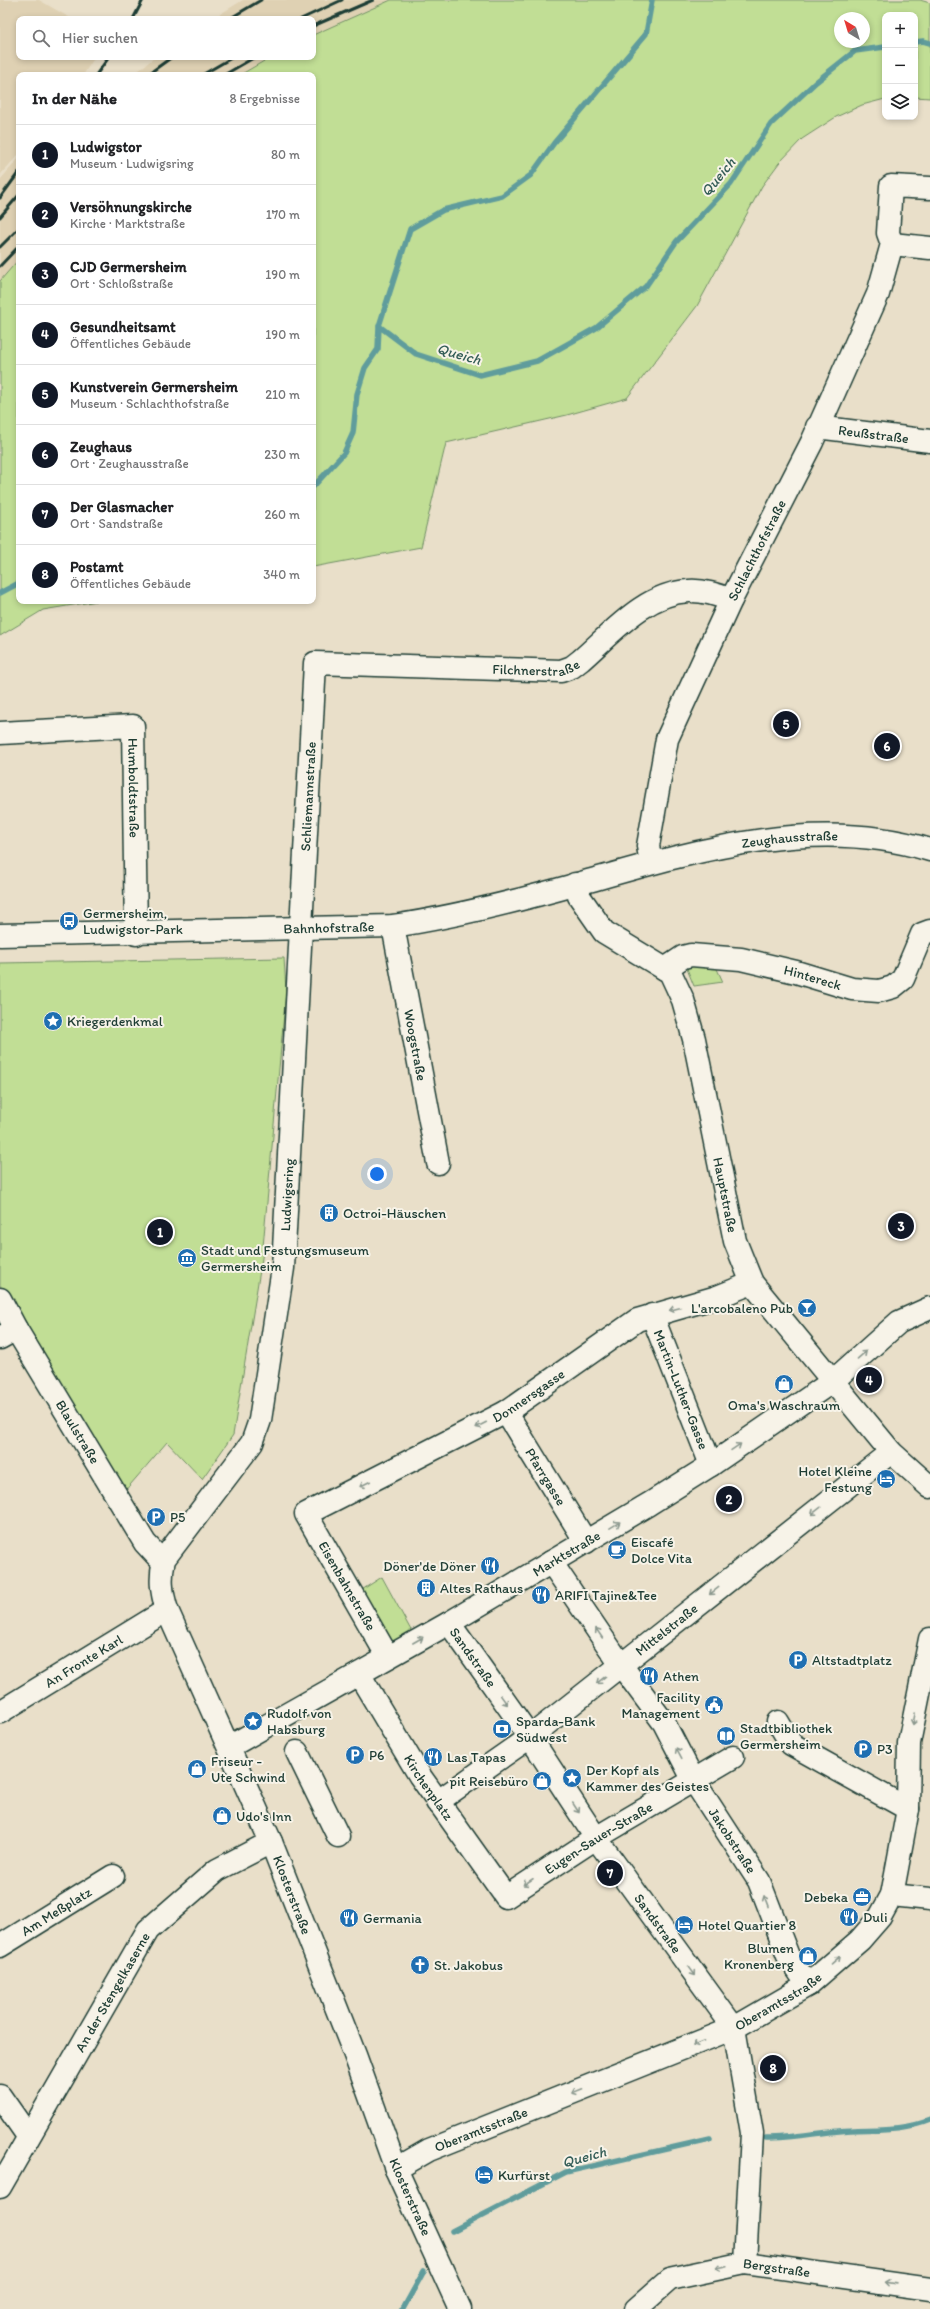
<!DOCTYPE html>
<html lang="de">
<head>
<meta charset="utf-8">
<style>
  :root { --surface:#fff; --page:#f6f6f6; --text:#202124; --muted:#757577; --line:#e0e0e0; --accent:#111827 }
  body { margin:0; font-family:Itim,sans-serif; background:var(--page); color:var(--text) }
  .controls { position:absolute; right:12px; top:12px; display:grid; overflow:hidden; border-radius:8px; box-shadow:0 2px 6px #0003 }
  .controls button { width:36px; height:36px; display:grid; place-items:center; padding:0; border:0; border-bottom:1px solid var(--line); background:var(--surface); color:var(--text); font:20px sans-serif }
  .compass { position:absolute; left:834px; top:12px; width:36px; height:36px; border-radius:50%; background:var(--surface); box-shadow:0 2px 6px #0003; rotate:322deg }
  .you { position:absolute; left:377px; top:1174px; width:14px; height:14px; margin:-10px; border:3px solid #fff; border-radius:50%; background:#1a73e8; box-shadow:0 0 0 6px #1a73e833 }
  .badge { display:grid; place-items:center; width:26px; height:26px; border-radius:50%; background:var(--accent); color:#fff; font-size:13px; font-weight:700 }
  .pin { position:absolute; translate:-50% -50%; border:2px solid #fff; box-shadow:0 1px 4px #0006 }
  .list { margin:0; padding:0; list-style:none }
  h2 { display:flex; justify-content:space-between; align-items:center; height:52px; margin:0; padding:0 16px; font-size:17px }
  h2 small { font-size:13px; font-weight:400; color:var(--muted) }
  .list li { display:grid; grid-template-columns:26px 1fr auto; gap:12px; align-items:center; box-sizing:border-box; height:60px; padding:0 16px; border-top:1px solid var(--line) }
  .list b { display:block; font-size:15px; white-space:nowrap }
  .list p { margin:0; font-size:13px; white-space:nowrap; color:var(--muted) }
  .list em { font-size:13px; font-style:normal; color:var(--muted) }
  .icon { flex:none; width:22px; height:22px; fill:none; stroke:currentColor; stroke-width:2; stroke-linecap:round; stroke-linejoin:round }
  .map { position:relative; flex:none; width:930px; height:2309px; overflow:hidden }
  .search { position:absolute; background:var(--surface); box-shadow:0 2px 6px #0003; left:16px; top:16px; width:300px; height:44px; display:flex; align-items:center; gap:10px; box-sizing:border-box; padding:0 14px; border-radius:8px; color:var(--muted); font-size:15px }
  .panel { position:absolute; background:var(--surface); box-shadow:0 2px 6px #0003; left:16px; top:72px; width:300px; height:532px; border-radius:8px }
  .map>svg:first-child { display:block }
  .built { fill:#dfd1b3 }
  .green { fill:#c1de95; stroke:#708e64; fill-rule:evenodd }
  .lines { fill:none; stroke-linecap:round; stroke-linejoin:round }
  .stream { stroke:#5f9c9c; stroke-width:5.5 }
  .minor-casing { stroke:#1f3d34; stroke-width:25 }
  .minor { stroke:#f7f3e8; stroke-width:22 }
  .rail { stroke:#1f3d34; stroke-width:3 }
  .oneway { stroke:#8b988e }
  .labels { text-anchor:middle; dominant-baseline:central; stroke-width:4; stroke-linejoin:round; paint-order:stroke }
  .street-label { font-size:14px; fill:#1f3d34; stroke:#f7f3e8 }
  .poi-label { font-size:14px; fill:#1f3d34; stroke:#f7f3e8; text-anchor:start }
  .water-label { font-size:15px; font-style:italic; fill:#345d57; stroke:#f7f3e8 }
</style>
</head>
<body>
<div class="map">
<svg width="930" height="2309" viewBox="0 0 930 2309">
  <rect width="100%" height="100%" fill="#e9dfc9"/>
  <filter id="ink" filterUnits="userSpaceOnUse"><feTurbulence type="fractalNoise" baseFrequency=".025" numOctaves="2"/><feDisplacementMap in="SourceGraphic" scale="8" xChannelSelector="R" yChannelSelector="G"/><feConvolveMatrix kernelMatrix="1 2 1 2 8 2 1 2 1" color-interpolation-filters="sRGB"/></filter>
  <g filter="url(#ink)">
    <path class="built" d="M0,0H39L72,19H19V57H95L83,75H19V154L0,175Z
      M243,0H391L313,35V19H212Z
      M155,57H271L240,75H133Z
      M19,158V259L0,281V180Z"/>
    <path class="green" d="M391,0H920L930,3V98L915,97V15H885V99L862,105L836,117L802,139L779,163L762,186L697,306L627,398L567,415L446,443L421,547L313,567V75H240L271,57H313V35ZM840,18H864V42H840Z
      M19,259V601H97L43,610L0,636V281Z
      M284,958L286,991L262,1258L233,1435L202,1479L167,1442L124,1492L19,1320L0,1285V963Z
      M713,960L723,982L694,986L685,964Z
      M382,1577L413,1634L387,1648L357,1593Z"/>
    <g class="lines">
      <path class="stream" d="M915,42L923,41L930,43
        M379,326L416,354L480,375L537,361L596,328L646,286L676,242L731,184L771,124L816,82L855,51L885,47
        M313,487L344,453L353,433L357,394L365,368L378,349L379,326L410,229L443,210L502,196L531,175L554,143L646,34L652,0
        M0,593L19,583
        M766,2138C791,2138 815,2133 839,2131C869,2128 901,2132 930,2120
        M452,2231L566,2172L710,2139
        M403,2309L424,2271"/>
      <g class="minor-casing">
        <g id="minor">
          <path d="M892,244L930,248"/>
          <path id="s1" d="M817,427L930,441"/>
          <path id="s2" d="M0,733L133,726L136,934"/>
          <path id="s3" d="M651,863L648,846L667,739L731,600L812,442L878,294L892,244L888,233L891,186L930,188"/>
          <path id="s4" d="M575,884L579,896L604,932L670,972L683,1000L694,1039L735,1241L752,1283L891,1452L930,1487"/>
          <path id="s5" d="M393,926L438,1163"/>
          <path id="s6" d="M0,935L393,926C455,917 517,901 578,884C691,852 813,814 930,850"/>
          <path id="s7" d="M665,969L683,957L691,955L741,959L796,972L852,989L879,991L893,987L903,979L922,934L930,931"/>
          <path id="s8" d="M0,1299L16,1329L145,1543L158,1557L164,1559"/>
          <path id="s9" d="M652,1315L711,1465"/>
          <path d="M0,1338L16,1329"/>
          <path id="s10" d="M506,1412L586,1542"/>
          <path id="s11" d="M551,1562L621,1665L664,1723L694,1781L759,1881L788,1956L808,1985"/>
          <path id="s12" d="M449,1623L530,1737L596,1838L734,2028L752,2133L745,2263"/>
          <path id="s13" d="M388,1657L306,1514L506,1412L637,1320L717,1297L752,1283"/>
          <path id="s14" d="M359,1674L420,1776L506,1897L596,1838L733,1757"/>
          <path id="s15" d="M0,1712L167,1610"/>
          <path d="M778,1722L791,1744L908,1809"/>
          <path id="s16" d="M229,1747L449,1623L649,1504L711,1465L833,1381L899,1322L930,1308"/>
          <path d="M297,1752L338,1836"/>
          <path id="s17" d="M437,1802L530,1737L891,1452"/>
          <path d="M892,1895L930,1899"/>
          <path id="s18" d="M0,1946L113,1876"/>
          <path d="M0,2096L28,2136"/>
          <path id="s19" d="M396,2169L429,2150L734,2028L808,1985L860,1940L880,1917L892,1895L908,1809L909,1743L930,1639"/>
          <path id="s20" d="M0,2187L148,1930L217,1870L271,1842"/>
          <path id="s21" d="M460,2309L396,2169L355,2055L271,1842L167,1610C161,1591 160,1578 164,1559L252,1443L260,1420L283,1268L315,663L561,671L572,667L581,660C612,633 645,593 689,591C704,590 718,595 731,600"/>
          <path id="s22" d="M636,2309L670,2279L745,2263L930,2289"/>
        </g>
      </g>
      <use href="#minor" class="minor"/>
      <path class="rail" d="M133,19L143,0
        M229,19L261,0
        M301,19L342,0
        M313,26L373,0
        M96,75L109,57
        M147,75L172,57
        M202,75L233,57
        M224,75L255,57
        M0,198L19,172
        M0,217L19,195
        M0,247L19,228
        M0,266L19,246"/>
    </g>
    <defs><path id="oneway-shaft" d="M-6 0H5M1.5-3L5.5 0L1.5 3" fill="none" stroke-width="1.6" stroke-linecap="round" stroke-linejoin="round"/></defs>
    <g class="oneway">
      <use href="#oneway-shaft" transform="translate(675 1309) rotate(166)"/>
      <use href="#oneway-shaft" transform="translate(862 1355) rotate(-41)"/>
      <use href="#oneway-shaft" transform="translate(481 1425) rotate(153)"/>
      <use href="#oneway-shaft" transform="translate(736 1447) rotate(-34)"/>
      <use href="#oneway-shaft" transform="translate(365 1484) rotate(153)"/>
      <use href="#oneway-shaft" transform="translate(816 1511) rotate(142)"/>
      <use href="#oneway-shaft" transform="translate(615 1525) rotate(-31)"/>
      <use href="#oneway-shaft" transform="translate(714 1591) rotate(142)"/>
      <use href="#oneway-shaft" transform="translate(599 1633) rotate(-124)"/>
      <use href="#oneway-shaft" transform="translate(418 1640) rotate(-30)"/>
      <use href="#oneway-shaft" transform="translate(601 1680) rotate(141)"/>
      <use href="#oneway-shaft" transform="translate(504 1700) rotate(54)"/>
      <use href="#oneway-shaft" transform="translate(914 1719) rotate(101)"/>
      <use href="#oneway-shaft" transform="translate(679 1753) rotate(-118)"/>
      <use href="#oneway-shaft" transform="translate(576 1808) rotate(57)"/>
      <use href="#oneway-shaft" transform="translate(528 1882) rotate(147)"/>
      <use href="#oneway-shaft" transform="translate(766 1901) rotate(-111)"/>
      <use href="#oneway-shaft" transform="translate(836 1960) rotate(-41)"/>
      <use href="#oneway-shaft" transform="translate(692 1971) rotate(54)"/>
      <use href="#oneway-shaft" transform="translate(698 2043) rotate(158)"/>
      <use href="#oneway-shaft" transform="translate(577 2091) rotate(158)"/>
      <use href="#oneway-shaft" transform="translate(721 2268) rotate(168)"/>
      <use href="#oneway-shaft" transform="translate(891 2283) rotate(-172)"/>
    </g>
  </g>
  <defs>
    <g id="bus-disc" transform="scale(1)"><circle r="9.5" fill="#1f6fb2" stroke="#f7f3e8"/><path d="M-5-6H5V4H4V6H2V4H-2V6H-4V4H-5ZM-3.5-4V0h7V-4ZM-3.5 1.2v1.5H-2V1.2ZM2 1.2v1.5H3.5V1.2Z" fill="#fff"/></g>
    <g id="sight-disc" transform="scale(1)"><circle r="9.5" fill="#1f6fb2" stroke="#f7f3e8"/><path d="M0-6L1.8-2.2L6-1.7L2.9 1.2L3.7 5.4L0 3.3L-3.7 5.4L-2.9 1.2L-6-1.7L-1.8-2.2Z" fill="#fff"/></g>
    <g id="building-disc" transform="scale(1)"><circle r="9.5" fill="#1f6fb2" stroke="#f7f3e8"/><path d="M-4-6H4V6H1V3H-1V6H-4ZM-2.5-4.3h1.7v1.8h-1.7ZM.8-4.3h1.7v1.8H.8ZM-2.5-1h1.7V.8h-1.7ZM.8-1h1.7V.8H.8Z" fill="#fff"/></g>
    <g id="museum-disc" transform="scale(1)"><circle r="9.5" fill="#1f6fb2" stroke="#f7f3e8"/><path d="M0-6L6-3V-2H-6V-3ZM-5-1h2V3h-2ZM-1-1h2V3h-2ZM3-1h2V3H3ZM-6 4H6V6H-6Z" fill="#fff"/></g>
    <g id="bar-disc" transform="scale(1)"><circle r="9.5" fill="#1f6fb2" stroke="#f7f3e8"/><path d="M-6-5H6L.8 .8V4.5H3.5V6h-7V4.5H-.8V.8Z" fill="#fff"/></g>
    <g id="shop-disc" transform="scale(1)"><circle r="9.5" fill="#1f6fb2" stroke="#f7f3e8"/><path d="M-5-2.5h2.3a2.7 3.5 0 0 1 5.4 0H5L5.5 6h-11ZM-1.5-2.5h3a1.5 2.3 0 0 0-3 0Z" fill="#fff"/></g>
    <g id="hotel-disc" transform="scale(1)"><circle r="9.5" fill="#1f6fb2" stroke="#f7f3e8"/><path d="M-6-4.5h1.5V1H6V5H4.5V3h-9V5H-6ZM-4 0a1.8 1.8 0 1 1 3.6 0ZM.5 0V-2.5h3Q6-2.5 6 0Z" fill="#fff"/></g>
    <g id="parking-disc" transform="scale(1)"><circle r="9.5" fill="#1f6fb2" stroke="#f7f3e8"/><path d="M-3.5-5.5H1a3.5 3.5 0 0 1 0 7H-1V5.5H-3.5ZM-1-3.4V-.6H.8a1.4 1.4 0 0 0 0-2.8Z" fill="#fff"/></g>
    <g id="cafe-disc" transform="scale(1)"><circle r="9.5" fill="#1f6fb2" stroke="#f7f3e8"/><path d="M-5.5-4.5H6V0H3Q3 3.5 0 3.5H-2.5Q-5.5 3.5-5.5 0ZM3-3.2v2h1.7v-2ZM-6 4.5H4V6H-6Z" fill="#fff"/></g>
    <g id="restaurant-disc" transform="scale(1)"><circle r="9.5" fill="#1f6fb2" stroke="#f7f3e8"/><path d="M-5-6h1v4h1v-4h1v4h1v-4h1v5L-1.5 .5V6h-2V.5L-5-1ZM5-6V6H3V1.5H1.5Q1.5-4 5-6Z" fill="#fff"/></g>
    <g id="civic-disc" transform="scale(1)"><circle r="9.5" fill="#1f6fb2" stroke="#f7f3e8"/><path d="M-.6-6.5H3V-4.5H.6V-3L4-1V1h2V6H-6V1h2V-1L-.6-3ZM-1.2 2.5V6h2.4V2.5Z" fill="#fff"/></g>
    <g id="bank-disc" transform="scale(1)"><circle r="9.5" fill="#1f6fb2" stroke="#f7f3e8"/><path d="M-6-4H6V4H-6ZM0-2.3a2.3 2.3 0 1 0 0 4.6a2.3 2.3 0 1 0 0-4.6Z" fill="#fff"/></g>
    <g id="library-disc" transform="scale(1)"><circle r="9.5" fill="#1f6fb2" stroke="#f7f3e8"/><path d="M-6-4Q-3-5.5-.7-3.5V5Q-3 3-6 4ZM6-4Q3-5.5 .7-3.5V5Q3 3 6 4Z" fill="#fff"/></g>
    <g id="office-disc" transform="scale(1)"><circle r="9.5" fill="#1f6fb2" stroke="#f7f3e8"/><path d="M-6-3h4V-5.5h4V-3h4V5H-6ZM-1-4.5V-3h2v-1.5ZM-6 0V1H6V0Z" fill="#fff"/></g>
    <g id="church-disc" transform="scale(1)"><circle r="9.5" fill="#1f6fb2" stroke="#f7f3e8"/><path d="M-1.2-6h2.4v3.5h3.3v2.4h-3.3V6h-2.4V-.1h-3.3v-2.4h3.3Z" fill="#fff"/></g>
  </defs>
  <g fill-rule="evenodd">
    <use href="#bus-disc" x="69" y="921"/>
    <use href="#sight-disc" x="53" y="1021"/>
    <use href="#building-disc" x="329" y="1213"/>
    <use href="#museum-disc" x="187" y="1258"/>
    <use href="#bar-disc" x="807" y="1308"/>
    <use href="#shop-disc" x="784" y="1384"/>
    <use href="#hotel-disc" x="886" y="1479"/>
    <use href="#parking-disc" x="156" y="1517"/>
    <use href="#cafe-disc" x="617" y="1550"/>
    <use href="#restaurant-disc" x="490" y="1566"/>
    <use href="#building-disc" x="426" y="1588"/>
    <use href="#restaurant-disc" x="541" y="1595"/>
    <use href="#parking-disc" x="798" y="1660"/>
    <use href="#restaurant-disc" x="649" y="1676"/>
    <use href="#civic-disc" x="714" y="1705"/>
    <use href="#sight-disc" x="253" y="1721"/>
    <use href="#bank-disc" x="502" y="1729"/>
    <use href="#library-disc" x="726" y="1736"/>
    <use href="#parking-disc" x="863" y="1749"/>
    <use href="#parking-disc" x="355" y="1755"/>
    <use href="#restaurant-disc" x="433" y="1757"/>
    <use href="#shop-disc" x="197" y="1769"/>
    <use href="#sight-disc" x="572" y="1778"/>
    <use href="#shop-disc" x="542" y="1781"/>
    <use href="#shop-disc" x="222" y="1816"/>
    <use href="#office-disc" x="862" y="1897"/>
    <use href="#restaurant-disc" x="849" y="1917"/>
    <use href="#restaurant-disc" x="349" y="1918"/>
    <use href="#hotel-disc" x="684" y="1925"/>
    <use href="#shop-disc" x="808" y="1956"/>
    <use href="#church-disc" x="420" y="1965"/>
    <use href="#hotel-disc" x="484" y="2175"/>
  </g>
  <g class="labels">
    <g class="street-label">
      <text stroke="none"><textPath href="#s1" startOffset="57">Reußstraße</textPath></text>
      <text stroke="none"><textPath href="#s3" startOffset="335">Schlachthofstraße</textPath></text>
      <text stroke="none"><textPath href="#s21" startOffset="1961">Filchnerstraße</textPath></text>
      <text stroke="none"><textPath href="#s2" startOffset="195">Humboldtstraße</textPath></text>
      <text stroke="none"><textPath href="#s21" startOffset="1606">Schliemannstraße</textPath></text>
      <text stroke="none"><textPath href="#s6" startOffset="800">Zeughausstraße</textPath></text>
      <text stroke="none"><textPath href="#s6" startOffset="329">Bahnhofstraße</textPath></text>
      <text stroke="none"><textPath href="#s7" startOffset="154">Hintereck</textPath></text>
      <text stroke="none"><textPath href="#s5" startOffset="121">Woogstraße</textPath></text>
      <text stroke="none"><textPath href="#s21" startOffset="1207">Ludwigsring</textPath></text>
      <text stroke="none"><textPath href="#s4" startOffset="364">Hauptstraße</textPath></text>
      <text stroke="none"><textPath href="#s9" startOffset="80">Martin-Luther-Gasse</textPath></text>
      <text stroke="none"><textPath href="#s13" startOffset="417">Donnersgasse</textPath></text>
      <text stroke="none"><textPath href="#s8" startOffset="154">Blaulstraße</textPath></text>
      <text stroke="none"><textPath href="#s10" startOffset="76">Pfarrgasse</textPath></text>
      <text stroke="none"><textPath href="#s16" startOffset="389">Marktstraße</textPath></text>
      <text transform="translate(347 1586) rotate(60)">Eisenbahnstraße</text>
      <text stroke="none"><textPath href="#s17" startOffset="287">Mittelstraße</textPath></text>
      <text stroke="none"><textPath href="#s12" startOffset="42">Sandstraße</textPath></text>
      <text stroke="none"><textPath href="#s15" startOffset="98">An Fronte Karl</textPath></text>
      <text stroke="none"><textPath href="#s14" startOffset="133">Kirchenplatz</textPath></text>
      <text stroke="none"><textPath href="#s14" startOffset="377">Eugen-Sauer-Straße</textPath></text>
      <text stroke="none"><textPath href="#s11" startOffset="333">Jakobstraße</textPath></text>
      <text transform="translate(292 1895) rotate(69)">Klosterstraße</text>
      <text stroke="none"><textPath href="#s18" startOffset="66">Am Meßplatz</textPath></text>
      <text stroke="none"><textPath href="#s12" startOffset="366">Sandstraße</textPath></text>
      <text stroke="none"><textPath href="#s20" startOffset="225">An der Stengelkaserne</textPath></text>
      <text stroke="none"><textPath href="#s19" startOffset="418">Oberamtsstraße</textPath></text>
      <text stroke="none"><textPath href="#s19" startOffset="94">Oberamtsstraße</textPath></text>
      <text transform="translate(410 2197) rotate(66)">Klosterstraße</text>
      <text stroke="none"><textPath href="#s22" startOffset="154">Bergstraße</textPath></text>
    </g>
    <g class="poi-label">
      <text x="83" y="913">Germersheim,<tspan x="83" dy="16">Ludwigstor-Park</tspan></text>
      <text x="67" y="1021">Kriegerdenkmal</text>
      <text x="343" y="1213">Octroi-Häuschen</text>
      <text x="201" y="1250">Stadt und Festungsmuseum<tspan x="201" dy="16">Germersheim</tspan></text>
      <text x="793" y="1308" text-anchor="end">L'arcobaleno Pub</text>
      <text x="784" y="1405" text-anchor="middle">Oma's Waschraum</text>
      <text x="872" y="1471" text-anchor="end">Hotel Kleine<tspan x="872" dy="16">Festung</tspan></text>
      <text x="170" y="1517">P5</text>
      <text x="631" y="1542">Eiscafé<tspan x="631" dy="16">Dolce Vita</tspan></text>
      <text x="476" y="1566" text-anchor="end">Döner'de Döner</text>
      <text x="440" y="1588">Altes Rathaus</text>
      <text x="555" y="1595">ARIFI Tajine&amp;Tee</text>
      <text x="812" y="1660">Altstadtplatz</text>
      <text x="663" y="1676">Athen</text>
      <text x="700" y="1697" text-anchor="end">Facility<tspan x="700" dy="16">Management</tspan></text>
      <text x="267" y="1713">Rudolf von<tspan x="267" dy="16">Habsburg</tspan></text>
      <text x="516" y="1721">Sparda-Bank<tspan x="516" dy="16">Südwest</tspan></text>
      <text x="740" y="1728">Stadtbibliothek<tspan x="740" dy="16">Germersheim</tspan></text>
      <text x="877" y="1749">P3</text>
      <text x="369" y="1755">P6</text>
      <text x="447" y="1757">Las Tapas</text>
      <text x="211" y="1761">Friseur -<tspan x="211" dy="16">Ute Schwind</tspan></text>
      <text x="586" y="1770">Der Kopf als<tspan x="586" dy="16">Kammer des Geistes</tspan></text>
      <text x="528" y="1781" text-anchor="end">pit Reisebüro</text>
      <text x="236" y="1816">Udo's Inn</text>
      <text x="848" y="1897" text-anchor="end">Debeka</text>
      <text x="863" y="1917">Duli</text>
      <text x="363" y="1918">Germania</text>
      <text x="698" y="1925">Hotel Quartier 8</text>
      <text x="794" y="1948" text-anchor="end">Blumen<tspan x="794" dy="16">Kronenberg</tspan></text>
      <text x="434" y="1965">St. Jakobus</text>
      <text x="498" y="2175">Kurfürst</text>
    </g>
    <g class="water-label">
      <text transform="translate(718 177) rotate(-51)">Queich</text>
      <text transform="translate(459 354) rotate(16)">Queich</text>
      <text transform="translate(584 2157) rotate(-15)">Queich</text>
    </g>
  </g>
</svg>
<div class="controls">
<button>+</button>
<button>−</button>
<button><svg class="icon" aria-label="layers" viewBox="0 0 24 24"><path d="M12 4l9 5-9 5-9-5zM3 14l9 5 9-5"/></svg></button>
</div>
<svg class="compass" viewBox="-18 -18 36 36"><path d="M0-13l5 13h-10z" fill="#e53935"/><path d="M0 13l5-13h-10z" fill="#757577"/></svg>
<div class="you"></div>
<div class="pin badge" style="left:160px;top:1232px">1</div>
<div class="pin badge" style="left:729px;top:1499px">2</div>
<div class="pin badge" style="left:901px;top:1226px">3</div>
<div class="pin badge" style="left:869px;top:1380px">4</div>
<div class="pin badge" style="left:786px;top:724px">5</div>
<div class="pin badge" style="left:887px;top:746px">6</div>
<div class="pin badge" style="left:610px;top:1873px">7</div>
<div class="pin badge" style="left:773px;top:2068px">8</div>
<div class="search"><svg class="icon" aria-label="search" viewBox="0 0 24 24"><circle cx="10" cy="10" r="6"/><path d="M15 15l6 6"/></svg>Hier suchen</div>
<section class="panel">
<h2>In der Nähe<small>8 Ergebnisse</small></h2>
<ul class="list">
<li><span class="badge">1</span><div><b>Ludwigstor</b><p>Museum · Ludwigsring</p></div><em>80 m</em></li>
<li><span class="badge">2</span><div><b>Versöhnungskirche</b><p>Kirche · Marktstraße</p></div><em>170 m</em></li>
<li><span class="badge">3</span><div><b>CJD Germersheim</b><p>Ort · Schloßstraße</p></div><em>190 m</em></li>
<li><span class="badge">4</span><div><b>Gesundheitsamt</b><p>Öffentliches Gebäude</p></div><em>190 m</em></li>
<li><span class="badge">5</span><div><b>Kunstverein Germersheim</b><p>Museum · Schlachthofstraße</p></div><em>210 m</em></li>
<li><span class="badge">6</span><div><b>Zeughaus</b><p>Ort · Zeughausstraße</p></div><em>230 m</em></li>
<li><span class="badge">7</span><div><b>Der Glasmacher</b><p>Ort · Sandstraße</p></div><em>260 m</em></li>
<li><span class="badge">8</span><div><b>Postamt</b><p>Öffentliches Gebäude</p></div><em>340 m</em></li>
</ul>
</section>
</div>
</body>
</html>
